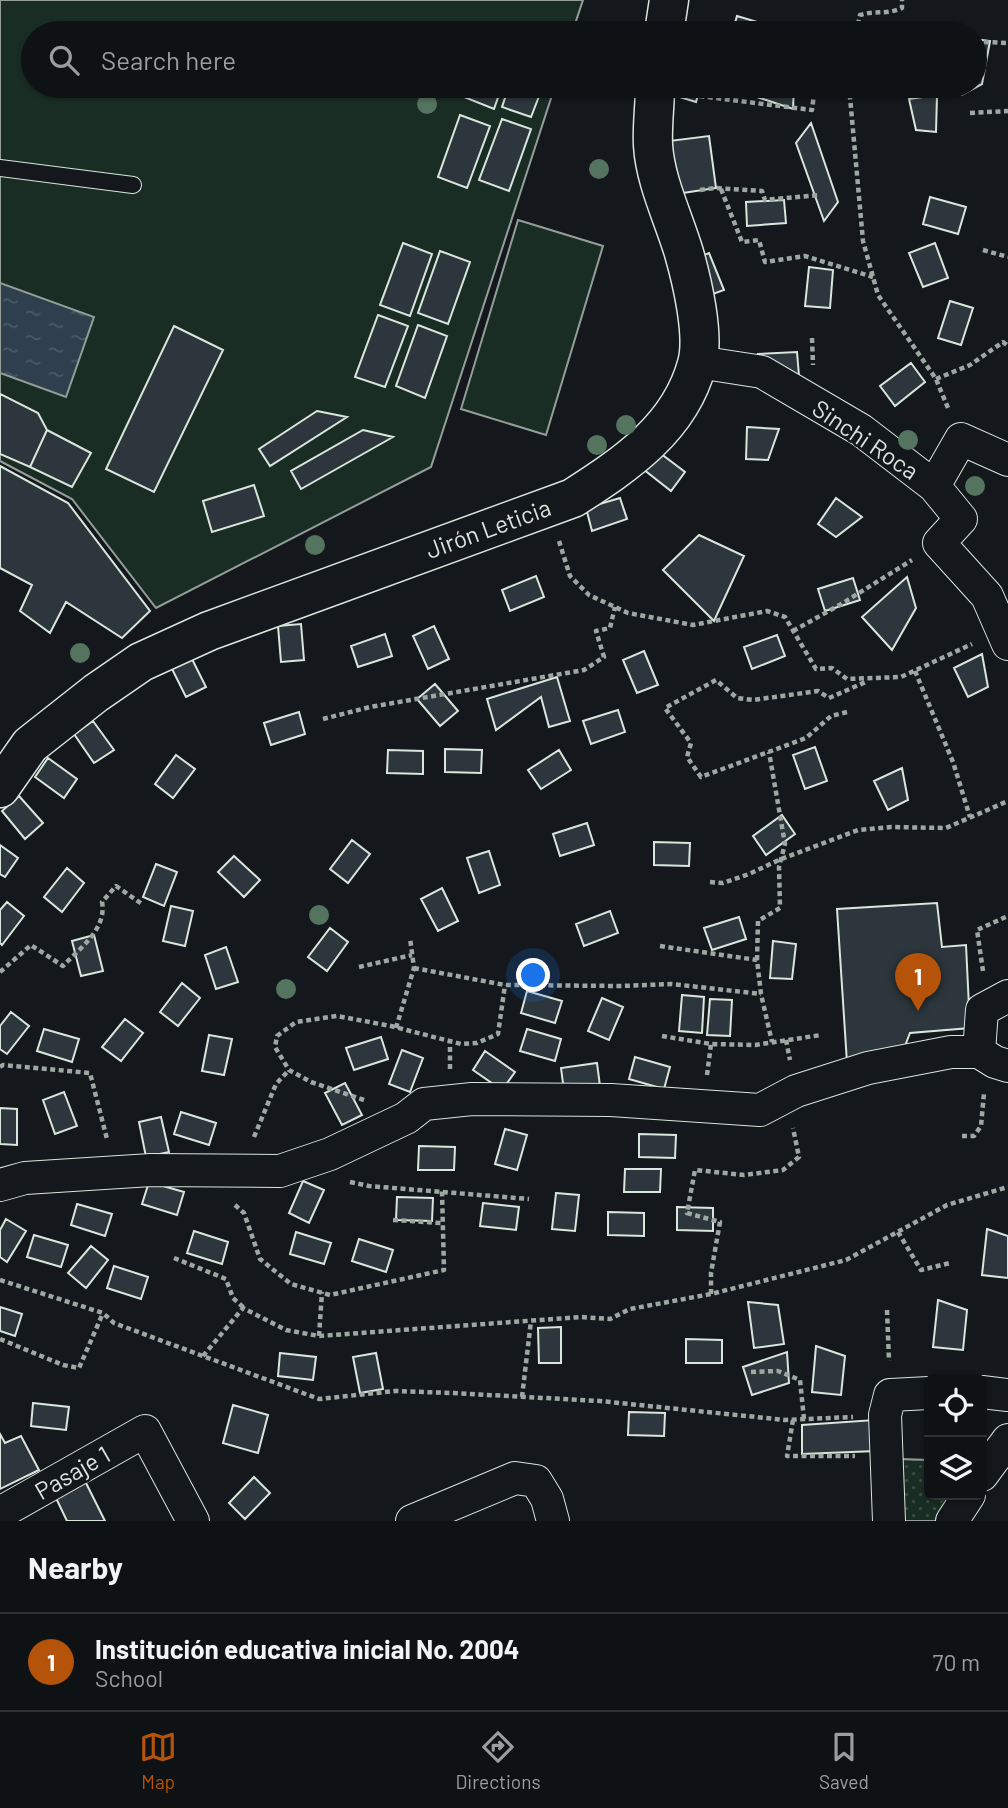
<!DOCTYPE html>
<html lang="en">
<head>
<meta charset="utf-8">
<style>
  :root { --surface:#0f1215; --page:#181b1e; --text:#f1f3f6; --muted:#9b9ea0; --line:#2f3234; --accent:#b45309 }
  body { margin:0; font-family:Barlow,sans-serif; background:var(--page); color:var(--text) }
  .controls { position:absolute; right:21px; bottom:21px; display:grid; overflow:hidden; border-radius:10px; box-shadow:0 2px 5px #0004 }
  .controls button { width:63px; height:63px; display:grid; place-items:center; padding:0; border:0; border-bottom:2px solid var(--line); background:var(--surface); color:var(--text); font:35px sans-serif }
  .you { position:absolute; left:534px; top:976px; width:24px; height:24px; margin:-18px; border:5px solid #fff; border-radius:50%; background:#1a73e8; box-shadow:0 0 0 10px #1a73e833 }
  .badge { display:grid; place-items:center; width:46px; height:46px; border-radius:50%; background:var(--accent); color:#fff; font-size:23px; font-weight:700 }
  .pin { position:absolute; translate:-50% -58px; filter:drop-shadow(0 2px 4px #0008) }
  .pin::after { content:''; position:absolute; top:37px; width:24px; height:21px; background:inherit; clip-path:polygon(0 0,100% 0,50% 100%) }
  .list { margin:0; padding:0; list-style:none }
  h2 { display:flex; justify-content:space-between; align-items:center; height:91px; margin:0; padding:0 28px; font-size:30px }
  h2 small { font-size:23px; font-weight:400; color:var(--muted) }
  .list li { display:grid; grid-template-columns:46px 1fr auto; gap:21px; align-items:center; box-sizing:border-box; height:98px; padding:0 28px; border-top:2px solid var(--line) }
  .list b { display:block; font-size:26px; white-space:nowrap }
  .list p { margin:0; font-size:23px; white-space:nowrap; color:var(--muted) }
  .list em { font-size:23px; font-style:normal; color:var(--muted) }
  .icon { flex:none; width:38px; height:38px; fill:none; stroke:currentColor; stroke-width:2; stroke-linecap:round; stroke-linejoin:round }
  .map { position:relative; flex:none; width:1008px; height:1521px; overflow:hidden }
  .search { position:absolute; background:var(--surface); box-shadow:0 2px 5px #0004; left:21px; right:21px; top:21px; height:77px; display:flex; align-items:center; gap:18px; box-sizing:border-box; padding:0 24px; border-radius:38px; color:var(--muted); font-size:26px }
  .sheet { height:189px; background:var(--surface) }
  nav { display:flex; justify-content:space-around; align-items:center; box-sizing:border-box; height:98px; border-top:2px solid var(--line); background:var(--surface); font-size:19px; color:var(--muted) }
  nav a { display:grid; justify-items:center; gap:4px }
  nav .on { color:var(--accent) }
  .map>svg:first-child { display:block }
  .park { fill:url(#park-dots); stroke:#939e99; stroke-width:2 }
  .pitch { fill:#1a2d24; stroke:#939e99; stroke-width:2 }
  .water { fill:url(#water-ripples); stroke:#939e99; stroke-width:2 }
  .building { fill:#2c363c; stroke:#d8e6dc; stroke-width:2 }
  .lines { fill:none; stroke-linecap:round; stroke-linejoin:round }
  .lane-casing { stroke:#d8e6dc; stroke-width:18 }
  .street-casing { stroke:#d8e6dc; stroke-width:34 }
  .secondary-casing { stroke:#d8e6dc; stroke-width:41 }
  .path { stroke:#9da8a2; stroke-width:4.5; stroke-dasharray:5 3.5; stroke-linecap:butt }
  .lane { stroke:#14181c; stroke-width:16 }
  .street { stroke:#14181c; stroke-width:32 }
  .secondary { stroke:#14181c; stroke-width:38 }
  .tree { fill:#55745f }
  .labels { text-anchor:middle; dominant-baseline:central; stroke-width:5; stroke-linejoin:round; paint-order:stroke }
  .street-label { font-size:24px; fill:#d8e6dc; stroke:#14181c }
</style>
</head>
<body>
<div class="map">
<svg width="1008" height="1521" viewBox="0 0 1008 1521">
  <defs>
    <pattern id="park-dots" width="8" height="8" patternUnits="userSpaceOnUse" patternTransform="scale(1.75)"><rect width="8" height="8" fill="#1a2d24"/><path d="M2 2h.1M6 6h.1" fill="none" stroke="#3b4b43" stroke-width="1.8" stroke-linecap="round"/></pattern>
    <pattern id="water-ripples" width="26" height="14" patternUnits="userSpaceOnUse" patternTransform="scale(1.75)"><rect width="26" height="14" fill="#2f3f4d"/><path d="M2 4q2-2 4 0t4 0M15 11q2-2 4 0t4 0" fill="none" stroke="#4c5b66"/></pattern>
  </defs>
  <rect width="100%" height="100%" fill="#14181c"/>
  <path class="park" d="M899,1459L929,1460V1495H958L944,1521H899Z"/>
  <path class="pitch" d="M0,0H583L572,33H33V86H555L431,467L156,608L72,499L0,461Z
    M518,220L603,246L546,435L461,409Z"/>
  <path class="water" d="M0,283L94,317L66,397L0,373Z"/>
  <path class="building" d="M737,16L764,24L761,33H732Z
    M975,39L990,41L982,84L962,95L957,86H975Z
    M469,86H502L494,109L464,97Z
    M509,86H543L531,117L502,107Z
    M672,86H701L696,102L670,94Z
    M750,86H794L793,109L748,94Z
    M937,95L936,132L916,130L909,99Z
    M460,115L490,126L467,188L438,177Z
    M502,119L531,129L509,191L479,180Z
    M811,123L838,202L824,221L796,143Z
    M709,136L716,188L676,194L669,141Z
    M930,197L966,207L958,234L923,224Z
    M784,200L786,223L747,226L746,202Z
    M403,243L432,254L410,316L380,305Z
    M935,243L948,278L923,287L909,253Z
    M440,251L470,262L448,324L418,313Z
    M709,253L724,290L702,298L687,262Z
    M809,267L833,270L830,308L805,306Z
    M950,301L973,308L961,345L938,338Z
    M378,315L408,326L385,387L355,377Z
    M418,325L447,336L425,398L396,386Z
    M174,326L223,350L154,492L106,469Z
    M797,352L799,376L760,379L758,354Z
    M911,363L925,382L895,406L880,386Z
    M0,394L38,413L47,430L30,467L0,454Z
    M317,411L347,417L270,466L259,449Z
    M747,427L779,429L768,460L746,459Z
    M47,430L91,453L72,487L30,467Z
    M363,430L393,437L301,489L291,471Z
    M656,450L685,472L671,491L643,469Z
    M0,466L68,503L150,611L122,638L66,602L50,633L20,611L32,585L0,568Z
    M254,485L264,516L212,532L203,501Z
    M620,498L627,519L592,531L586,508Z
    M836,498L862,517L836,537L818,524Z
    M699,535L744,556L714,621L663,570Z
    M536,576L544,597L510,611L502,590Z
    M907,577L916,608L892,650L862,617Z
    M853,578L860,600L825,611L818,589Z
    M301,624L304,660L281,662L278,626Z
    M434,626L449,659L428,669L413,636Z
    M385,634L392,656L358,667L351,646Z
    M777,635L785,656L752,669L744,647Z
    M644,651L658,685L637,693L623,660Z
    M982,654L988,687L968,697L954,668Z
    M190,655L206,687L186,697L170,665Z
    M557,677L570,721L549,727L541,697L496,730L487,699Z
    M435,684L458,711L440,726L417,699Z
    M618,710L625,732L591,744L583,721Z
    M299,712L305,734L271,745L264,723Z
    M93,721L114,750L94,763L74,734Z
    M815,747L827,781L805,789L793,755Z
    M445,749L482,750L481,773L445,772Z
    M388,750L423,751V774L387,773Z
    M559,750L571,770L541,789L528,770Z
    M176,755L195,769L173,798L155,784Z
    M48,758L77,779L64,798L35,777Z
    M902,768L908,800L888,810L874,781Z
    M19,796L43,823L25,839L2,811Z
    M782,815L795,834L766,855L753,836Z
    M587,823L594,845L560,856L553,834Z
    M352,840L370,854L348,883L330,869Z
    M654,842L690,843L689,866L654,865Z
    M0,845L18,858L5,877L0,874Z
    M489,851L500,885L479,893L467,858Z
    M234,856L260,880L244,897L218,872Z
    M156,864L177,872L164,906L143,897Z
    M67,868L84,883L62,912L44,897Z
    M442,888L458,921L438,931L421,899Z
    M7,902L24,916L2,945L0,943V910Z
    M937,903L942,947L966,945L970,1028L910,1033L905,1046L847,1063L837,909Z
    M171,906L193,911L185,946L163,941Z
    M610,911L618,933L584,946L576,924Z
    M739,917L746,939L712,950L704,928Z
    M330,928L348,942L327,971L308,957Z
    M94,935L103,971L81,976L72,941Z
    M773,941L796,944L792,979L770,978Z
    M226,947L238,982L216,989L205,955Z
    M182,983L200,998L178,1026L160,1012Z
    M527,991L562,1001L555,1023L521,1013Z
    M682,995L704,997L702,1033L679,1031Z
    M602,998L623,1007L609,1040L588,1031Z
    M710,999L732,1000L730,1036L707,1035Z
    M11,1012L29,1026L7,1054L0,1049V1026Z
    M125,1019L143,1033L121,1061L102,1047Z
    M44,1029L79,1039L72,1062L37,1051Z
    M527,1029L561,1039L555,1061L520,1051Z
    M209,1035L232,1039L224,1075L202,1071Z
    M381,1037L388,1059L354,1070L346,1048Z
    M402,1050L423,1058L410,1092L389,1084Z
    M485,1051L515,1072L502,1090L473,1070Z
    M635,1057L670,1067L664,1089L629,1079Z
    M597,1063L600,1086L564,1091L561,1068Z
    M345,1083L362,1115L342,1125L325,1093Z
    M64,1092L77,1126L55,1134L43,1100Z
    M0,1108L17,1109V1145L0,1144Z
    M181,1112L216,1123L209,1145L174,1134Z
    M161,1117L169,1152L146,1157L139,1122Z
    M505,1129L527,1135L517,1170L495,1164Z
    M639,1134L676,1135L675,1158L639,1157Z
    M419,1146L455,1147L454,1170H418Z
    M625,1169H661L660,1192H624Z
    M303,1181L324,1190L309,1223L289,1213Z
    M149,1182L184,1192L177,1215L142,1204Z
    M556,1193L579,1195L575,1231L552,1229Z
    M397,1197L433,1198L432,1221L396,1220Z
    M483,1203L519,1207L516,1230L480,1226Z
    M77,1204L112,1214L105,1236L71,1225Z
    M677,1207L713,1208V1231L677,1230Z
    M608,1212L644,1213V1236L608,1235Z
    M6,1219L26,1231L7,1262L0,1257V1230Z
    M987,1229L1008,1236V1278L982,1275Z
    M194,1231L228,1242L222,1264L187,1253Z
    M296,1232L331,1243L324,1264L290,1254Z
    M34,1235L68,1245L61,1267L27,1257Z
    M359,1239L393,1250L386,1272L352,1261Z
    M91,1246L108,1260L86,1288L68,1273Z
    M114,1266L148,1277L141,1299L107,1288Z
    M938,1300L967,1310L963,1350L933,1347Z
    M748,1302L778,1305L784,1344L754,1348Z
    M0,1307L22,1314L15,1336L0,1331Z
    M561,1327V1363H539L538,1328Z
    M686,1339L722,1340V1363H686Z
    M816,1346L845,1356L841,1395L812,1392Z
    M787,1352L789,1383L752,1395L743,1367Z
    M280,1353L316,1357L313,1380L278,1376Z
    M376,1353L383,1389L360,1393L353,1357Z
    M33,1403L69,1407L66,1430L31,1426Z
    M233,1405L268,1415L258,1453L223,1443Z
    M629,1412L665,1413L664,1436L628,1435Z
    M875,1420L876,1451L802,1454V1425Z
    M0,1434L5,1443L21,1436L39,1470L0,1489Z
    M254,1477L270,1493L245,1519L229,1503Z
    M85,1481L105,1521H67L55,1496Z"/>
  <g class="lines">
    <g class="lane-casing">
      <path id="lane" d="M0,168L133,185"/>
    </g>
    <g class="street-casing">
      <path id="street" d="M698,362L762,372L861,430L934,486L961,439L1008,460
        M934,486L961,519L939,543L987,596L1008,644
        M979,1052L982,1010L1008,996
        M0,1185L25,1178L151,1170L280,1171L330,1154L406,1118L424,1104L472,1099L611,1100L760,1110L796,1091L868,1068L951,1052H979L995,1062L1008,1066
        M982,1392L1008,1395
        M982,1475L1008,1440
        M0,1513L145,1431L193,1521
        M412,1521L515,1478L536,1481L547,1499L553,1521
        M889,1521L885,1415L890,1395L929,1393
        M952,1521L969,1495"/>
    </g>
    <g class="secondary-casing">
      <path id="secondary" d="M664,33L669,0
        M0,788L30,745L96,693L141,662L209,631L573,498C626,464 680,428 697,364C705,336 692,281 684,253C674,219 655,181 653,145C652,125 655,105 655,86"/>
    </g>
    <path class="path" d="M856,33L860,15C877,10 886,15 902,8V0
      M984,42L1008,43
      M849,86L863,241L878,295L936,379L948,408
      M691,95L812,110L815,86
      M970,113L1008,111
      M721,189L742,242L759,240L765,262L805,256L873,277
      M700,190L715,188L762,191L765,200L819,195
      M983,250L1008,257
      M812,338L813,365
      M936,379L970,365L1003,342L1008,346
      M559,541L570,576L589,595L628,613L693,625L767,611L785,617L816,669L832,668L847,679L901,677L972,644
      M793,631L843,603L912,560
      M915,671L953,762L970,817
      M847,712L831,716L806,738L701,777L687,757L691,743L665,708L716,680L737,698L753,700L818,691L829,698L868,681
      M323,719L370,707L584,670L604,657L596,631L610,628L615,607
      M710,882L723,883L749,874L781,859L858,830L891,827L946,828L1008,801
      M660,946L757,960L761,994L772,1042
      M757,960L758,921L780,908L779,867L785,844L769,752
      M359,967L412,955
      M414,968L505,985L621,986L672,984L761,994
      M983,971L977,930L1008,916
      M0,972L31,945L63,966C80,948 107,929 102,902L116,886L142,904
      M396,1028L414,968L410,938
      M662,1036L711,1044L755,1045L821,1035
      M786,1040L790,1060
      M0,1067L3,1065L90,1073L107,1139
      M450,1069V1042
      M707,1075L711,1044
      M364,1100L311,1082L289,1070L275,1047L277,1036L296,1022L337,1016L391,1026L461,1044L477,1043L498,1034L505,985
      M962,1136H974L981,1126L984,1093
      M254,1137L276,1084L289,1070
      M350,1182L369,1186L529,1199
      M235,1205L244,1213L260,1259L291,1284L330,1295L444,1270L442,1191
      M393,1220L441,1223
      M898,1232L921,1270L950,1263
      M174,1258L226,1279L233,1298L243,1307
      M0,1280L103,1313L114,1323L319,1399L395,1391L452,1393L600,1401L785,1420L853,1417
      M711,1294V1273L720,1222L687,1213L695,1170L744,1175L783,1170L799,1157L793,1128
      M887,1310L889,1361
      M319,1336L322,1292
      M0,1339L63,1365L79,1368L103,1313
      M203,1356L243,1308L286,1330L319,1336L581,1317L610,1319L630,1309L711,1294L846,1260L947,1205L1008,1187
      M751,1372L778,1371L800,1380L804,1419
      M522,1397L531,1321
      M793,1420L787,1456H855"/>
    <use href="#lane" class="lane"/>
    <use href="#street" class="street"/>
    <use href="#secondary" class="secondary"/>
  </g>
  <g class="tree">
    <circle cx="427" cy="104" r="10"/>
    <circle cx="599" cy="169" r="10"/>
    <circle cx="626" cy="425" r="10"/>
    <circle cx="908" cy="440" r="10"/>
    <circle cx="597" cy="445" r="10"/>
    <circle cx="975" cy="486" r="10"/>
    <circle cx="315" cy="545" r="10"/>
    <circle cx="80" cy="653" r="10"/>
    <circle cx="319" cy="915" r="10"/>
    <circle cx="286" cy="989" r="10"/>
  </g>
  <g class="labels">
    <g class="street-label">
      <text transform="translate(866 439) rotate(34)">Sinchi Roca</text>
      <text transform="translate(488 528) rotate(-20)">Jirón Leticia</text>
      <text transform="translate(72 1472) rotate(-30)">Pasaje 1</text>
    </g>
  </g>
</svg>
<div class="controls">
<button><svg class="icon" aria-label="locate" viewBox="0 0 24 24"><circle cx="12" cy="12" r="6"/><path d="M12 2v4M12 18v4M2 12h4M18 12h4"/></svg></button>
<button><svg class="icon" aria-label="layers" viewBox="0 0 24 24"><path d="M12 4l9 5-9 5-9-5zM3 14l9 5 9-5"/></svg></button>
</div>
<div class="you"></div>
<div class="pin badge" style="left:918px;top:1011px">1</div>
<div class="search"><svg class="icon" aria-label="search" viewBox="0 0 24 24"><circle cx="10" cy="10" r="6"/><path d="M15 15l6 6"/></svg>Search here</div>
</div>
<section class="sheet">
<h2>Nearby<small></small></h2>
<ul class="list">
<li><span class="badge">1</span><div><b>Institución educativa inicial No. 2004</b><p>School</p></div><em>70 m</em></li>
</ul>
</section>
<nav>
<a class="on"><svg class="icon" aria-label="map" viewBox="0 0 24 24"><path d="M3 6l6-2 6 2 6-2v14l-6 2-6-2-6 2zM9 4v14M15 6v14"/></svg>Map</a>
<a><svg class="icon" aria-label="directions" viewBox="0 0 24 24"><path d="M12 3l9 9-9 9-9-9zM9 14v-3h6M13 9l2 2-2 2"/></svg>Directions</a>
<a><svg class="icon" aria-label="saved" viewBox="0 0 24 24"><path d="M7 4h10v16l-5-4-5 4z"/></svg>Saved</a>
</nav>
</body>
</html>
